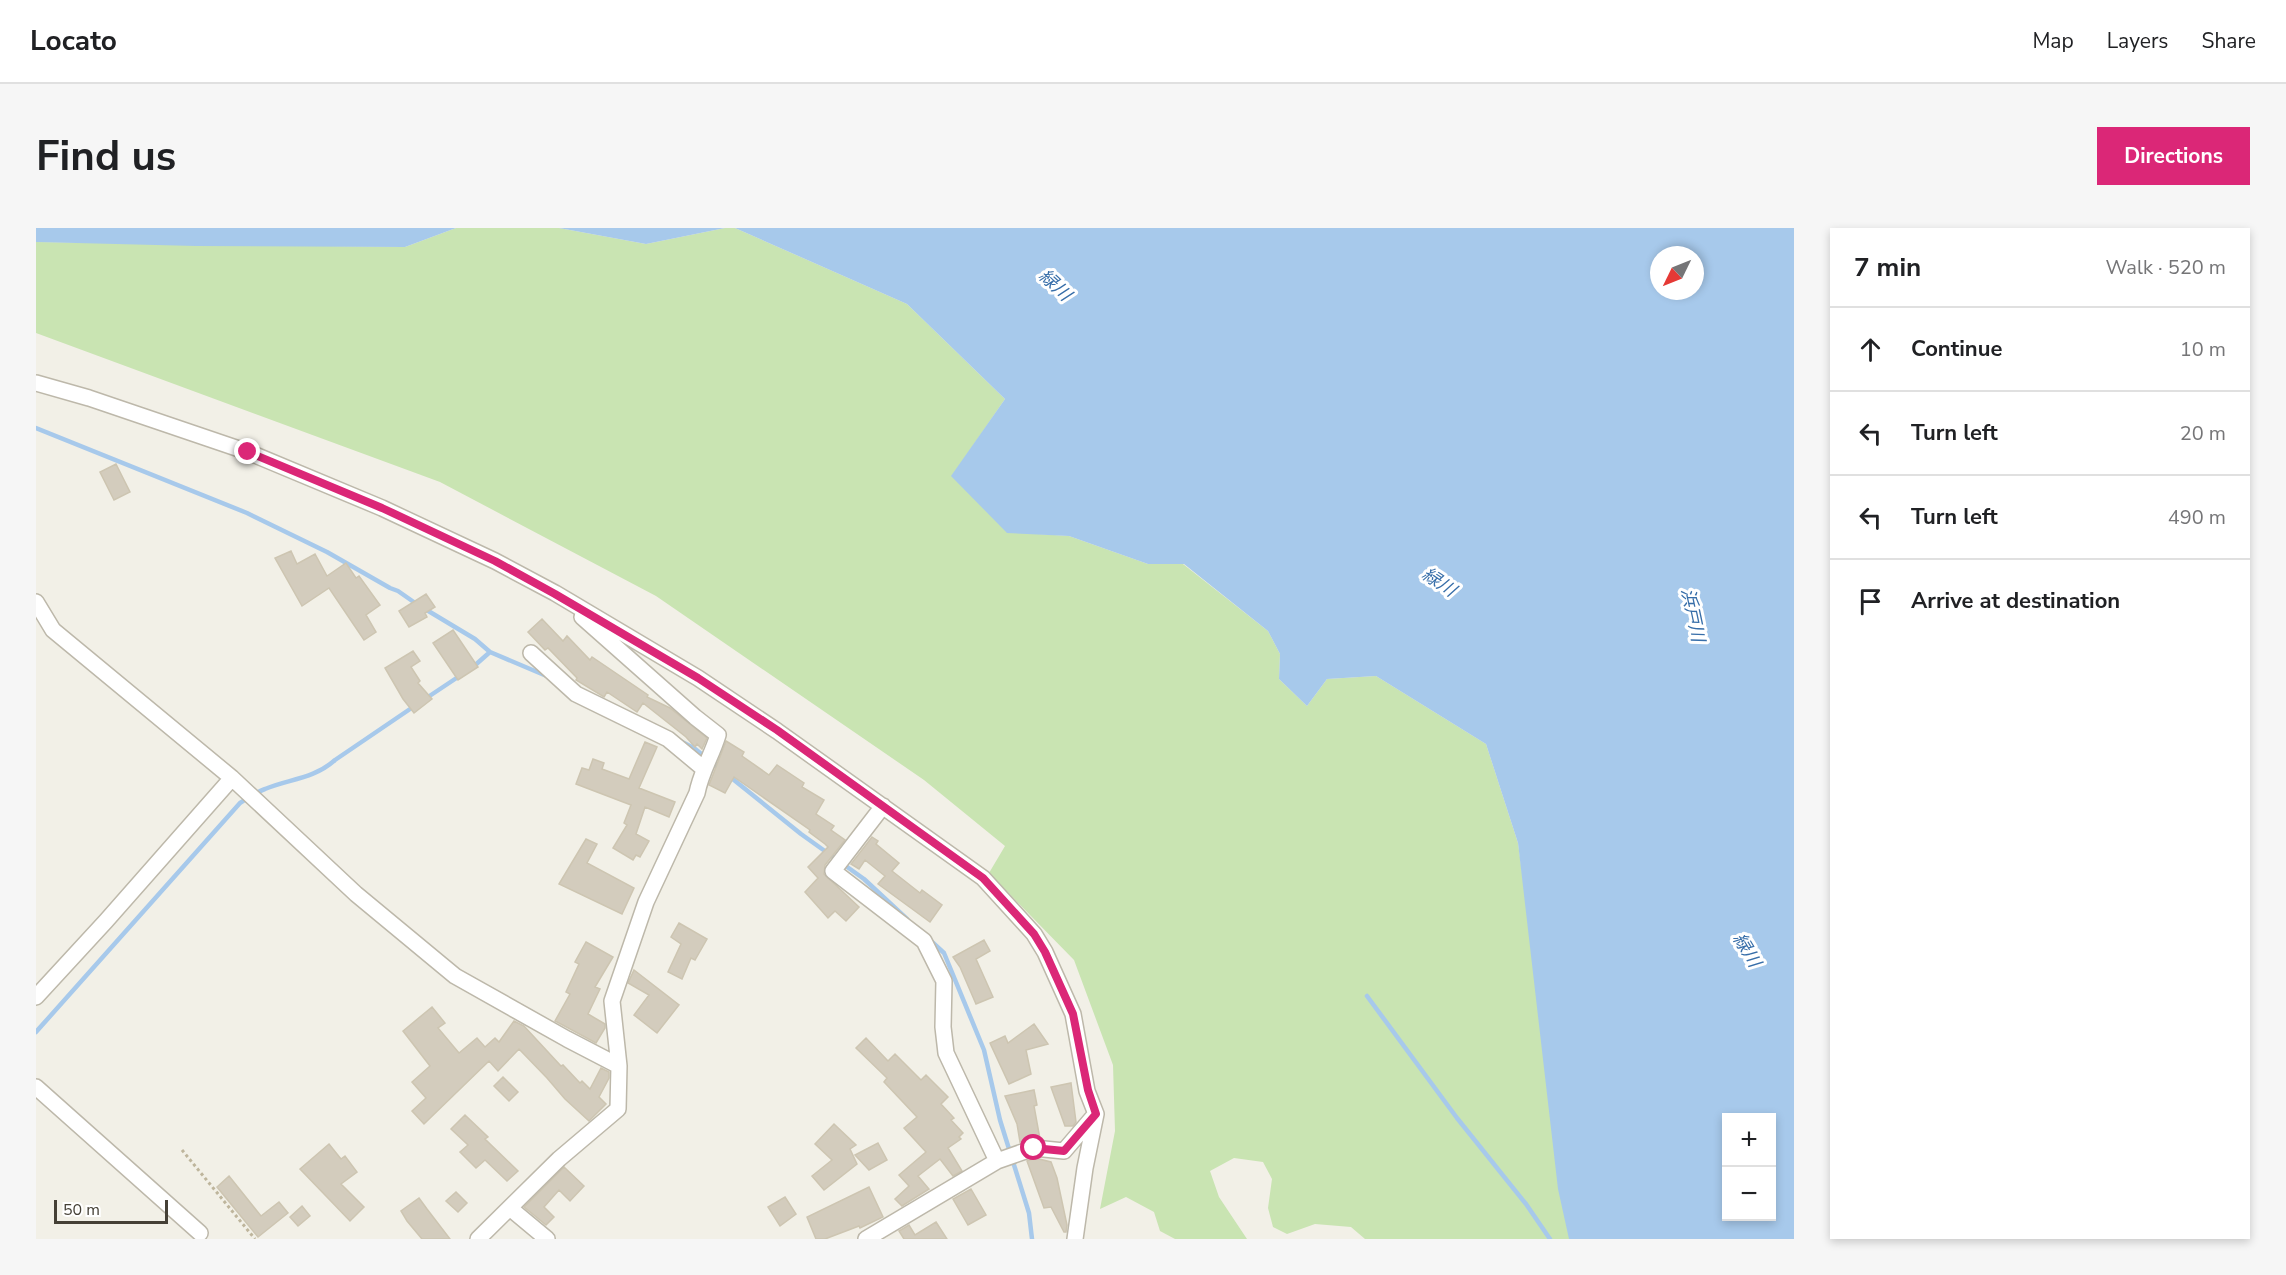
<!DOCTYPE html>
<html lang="en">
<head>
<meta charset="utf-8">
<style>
  :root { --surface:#fff; --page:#f6f6f6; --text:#202124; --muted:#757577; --line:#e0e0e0; --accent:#db2777 }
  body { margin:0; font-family:"Nunito Sans","Noto Sans JP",sans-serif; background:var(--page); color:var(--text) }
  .controls { position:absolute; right:18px; bottom:18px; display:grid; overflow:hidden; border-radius:0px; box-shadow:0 3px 9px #0003 }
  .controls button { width:54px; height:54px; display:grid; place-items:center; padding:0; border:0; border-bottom:2px solid var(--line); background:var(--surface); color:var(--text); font:30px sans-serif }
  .compass { position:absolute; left:1614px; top:18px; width:54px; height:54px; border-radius:50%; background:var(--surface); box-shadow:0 3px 9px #0003; rotate:227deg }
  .scale { position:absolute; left:18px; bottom:15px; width:114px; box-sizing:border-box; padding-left:6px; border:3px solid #454036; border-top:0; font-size:16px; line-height:21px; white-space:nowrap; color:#454036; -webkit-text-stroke:4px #fff; paint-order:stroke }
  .stop { position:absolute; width:18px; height:18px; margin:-14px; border:4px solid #db2777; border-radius:50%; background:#fff }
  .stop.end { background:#db2777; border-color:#fff; box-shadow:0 2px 6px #0008 }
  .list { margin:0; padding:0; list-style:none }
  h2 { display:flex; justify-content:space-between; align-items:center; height:78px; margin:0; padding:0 24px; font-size:26px }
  h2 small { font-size:20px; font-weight:400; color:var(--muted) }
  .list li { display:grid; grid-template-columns:39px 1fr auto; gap:18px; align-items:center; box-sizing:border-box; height:84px; padding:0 24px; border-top:2px solid var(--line) }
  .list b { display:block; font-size:22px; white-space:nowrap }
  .list em { font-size:20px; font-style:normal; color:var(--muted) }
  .icon { flex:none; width:33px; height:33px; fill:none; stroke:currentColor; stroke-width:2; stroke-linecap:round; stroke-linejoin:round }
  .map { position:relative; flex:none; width:1758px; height:1011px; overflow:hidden; border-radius:0px }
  header { display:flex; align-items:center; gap:36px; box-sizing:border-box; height:84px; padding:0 30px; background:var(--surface); border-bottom:2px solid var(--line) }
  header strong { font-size:28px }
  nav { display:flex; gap:33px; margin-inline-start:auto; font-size:21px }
  .intro { display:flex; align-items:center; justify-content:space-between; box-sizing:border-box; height:144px; padding:0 36px }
  h1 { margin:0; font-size:42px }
  .button { padding:15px 27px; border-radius:0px; background:var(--accent); color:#fff; font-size:21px; font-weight:700 }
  main { display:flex; gap:36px; padding:0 36px }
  aside { flex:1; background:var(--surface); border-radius:0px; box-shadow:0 3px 9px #0003 }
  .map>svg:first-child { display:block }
  .green { fill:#c9e4b2 }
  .water { fill:#a7c9eb; fill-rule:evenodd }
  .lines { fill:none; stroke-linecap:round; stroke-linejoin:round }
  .stream { stroke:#a7c9eb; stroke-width:4.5 }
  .building { fill:#d3ccbd; stroke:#cdc5b1; stroke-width:1.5 }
  .street-casing { stroke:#bdb8aa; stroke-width:18 }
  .path { stroke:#beb59c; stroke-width:3; stroke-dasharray:3 3; stroke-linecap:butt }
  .street { stroke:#fff; stroke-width:15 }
  .route { stroke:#db2777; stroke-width:8 }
  .labels { text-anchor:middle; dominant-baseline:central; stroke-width:6; stroke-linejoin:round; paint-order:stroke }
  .water-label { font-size:18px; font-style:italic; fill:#376ea9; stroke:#fff }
</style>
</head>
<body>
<header>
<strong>Locato</strong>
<nav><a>Map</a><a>Layers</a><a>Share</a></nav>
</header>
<div class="intro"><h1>Find us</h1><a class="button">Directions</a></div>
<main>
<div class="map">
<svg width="1758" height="1011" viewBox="0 0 1758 1011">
  <rect width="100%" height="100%" fill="#f2f0e7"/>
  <path class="green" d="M420,0H523L610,16L689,0H699L871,76L969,171L916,248L971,304L1033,308L1112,336H1147L1232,403L1244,426L1243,451L1271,478L1291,451L1340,448L1450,516L1482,615L1536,1011H1329L1315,999L1279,996L1251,1006L1237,999L1232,980L1236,951L1227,934L1198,930L1174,943L1183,969L1211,1011H1139L1124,1003L1118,984L1090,969L1064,981L1079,903L1077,837L1038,732L953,645L969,618L888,552L620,368L404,254L0,105V14L369,19Z"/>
  <path class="water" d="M0,0H420L369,19L160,18L0,14Z
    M523,0H689L610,16Z
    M699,0H1758V1011H1533L1522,961L1482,615L1450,516L1340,448L1291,451L1271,478L1243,451L1244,426L1232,403L1148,336H1112L1033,308L971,305L915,248L969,171L871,76ZM1623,27H1659V63H1623ZM1690,890H1736V988H1690Z"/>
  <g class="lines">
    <path class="stream" d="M0,200L211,285L291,324L354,360L362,363L382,377
      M389,381L439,411L454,424L513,449
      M437,439L454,424
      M389,471L425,447
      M644,513L658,520L684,541
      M693,548L765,606L828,651L871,691
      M895,713L908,725L948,822L964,892L993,985L996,1011
      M1331,768L1421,890L1490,976L1514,1011
      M0,804L204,575C212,570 220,564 229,561C253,551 278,551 299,532L377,479"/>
  </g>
  <path class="building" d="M80,236L94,264L78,272L64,244Z
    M255,323L261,336L279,326L291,348L310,335L320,350L323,348L344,377L330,387L340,404L328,412L293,360L266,378L239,330Z
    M390,366L399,379L389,385L391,389L373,399L363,383Z
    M506,391L527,413L531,408L554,432L556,429L612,467L611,469L634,480L671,510L666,521L661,516L659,519L650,509L607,475L601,484L571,464L568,469L540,452L541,450L512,420L509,422L492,404Z
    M417,402L442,439L422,452L397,415Z
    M377,423L384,433L375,439L384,453L382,455L396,471L378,485L367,471L349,440Z
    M690,513L708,524L706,528L733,547L741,537L768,555L766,559L788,572L780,586L798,598L795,602L809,612L789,637L788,646L823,679L810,693L799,683L792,690L769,664L782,650L772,639L792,619L789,616L773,604L774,602L698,549L689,565L673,557Z
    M609,514L621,519L603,560L639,574L633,589L609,579L600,606L613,613L604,629L600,627L597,632L577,620L591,597L588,595L595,577L540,556L546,540L553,542L557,531L568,535L566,541L593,551Z
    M836,609L842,613L840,616L863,635L856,643L884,665L886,662L906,677L894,694L842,656L849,648L829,632L823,641L815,636Z
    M550,611L561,616L551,635L598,660L586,686L523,656Z
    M643,695L671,711L659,732L655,730L646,751L632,744L645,716L635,709Z
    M948,712L954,723L940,731L957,769L940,776L924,739L917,729Z
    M550,714L577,729L559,759L564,761L552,786L569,796V800L560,815L519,793L534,766L530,764L543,736L539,734Z
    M598,742L643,777L621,805L598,787L613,767L592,755Z
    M396,779L409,795L402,800L423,825L441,810L449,819L459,810L463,814L478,793L488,798L525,838L527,837L544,855L546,853L554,861L565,840L573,844V850L563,869L570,876L553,893L529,871L511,850L483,821L462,843L453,833L388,896L376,883L390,870L376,854L394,838L367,803Z
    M998,796L1012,816L990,822L995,846L973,856L954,815L969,808L972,815Z
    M830,810L852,833L859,826L885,852L890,847L912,869L905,876L918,890L915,892L927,905L923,909L925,911L912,920L926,943L917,948L904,931L882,948L893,961L866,978L859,971L873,958L863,947L890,924L868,900L881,889L848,854L851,850L820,820Z
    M467,849L482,864L473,873L458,858Z
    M1035,855L1040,894L1037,898H1029L1015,859Z
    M998,862L1001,877L998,878L1004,911H995L984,914L981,896L969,868Z
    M429,887L452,909L449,911L482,943L471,953L449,932L440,940L424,924L432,917L415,901Z
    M798,896L820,917L814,921L821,936L788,962L776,948L796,932L779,916Z
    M842,915L851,932L833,942L819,927Z
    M293,916L305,931L309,928L321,944L305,956L328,979L314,993L264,941Z
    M999,930L1015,934L1021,950L1031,997L1030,1004H1028L1015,979L1008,980L991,933Z
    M528,939L548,958L534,973L523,962L508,979L518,989L510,997L488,979Z
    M193,948L225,988L243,974L252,985L222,1009L181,959Z
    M833,959L847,989L824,1000L823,998L789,1011H780L771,989Z
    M935,961L950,987L932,997L917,971Z
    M420,964L431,975L422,984L410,973Z
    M749,969L760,986L744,998L732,979Z
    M383,970L391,981L414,1011H386L371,993L365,983Z
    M266,978L274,988L262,998L254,989Z
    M900,994L911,1011H868L863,1003L873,997L879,1007Z"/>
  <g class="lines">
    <g class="street-casing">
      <path id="street" d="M0,155L53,170L212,224L346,280L459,333L519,365L662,450L741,503L947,650L998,706L1009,724L1037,786L1051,863L1060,886L1049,940L1039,1011
        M0,374L17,402L196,550L320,666L419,748L531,811L583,838
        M495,425L540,466L632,511L668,541
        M847,578L797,643L888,713L908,753L907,799L910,825L961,933
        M0,769L70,693L196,550
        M0,859L164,1005
        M475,981L511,1011
        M442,1011L523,931L582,881L583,838L576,773L610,674L661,565C665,544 676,527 682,507L659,489L546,389
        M830,1011L961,933L998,920L1028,923L1058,888"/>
    </g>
    <path class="path" d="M146,922L219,1011"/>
    <use href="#street" class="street"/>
  </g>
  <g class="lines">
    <path class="route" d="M212,224L346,280L459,333L519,366L662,450L741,502L947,650L998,706L1009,724L1037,786L1052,862L1060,886L1028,923L998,920"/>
  </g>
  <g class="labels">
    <g class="water-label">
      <text transform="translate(1019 57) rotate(43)">緑川</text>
      <text transform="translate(1403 354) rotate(34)">緑川</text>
      <text transform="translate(1657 387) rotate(78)">浜戸川</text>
      <text transform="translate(1711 722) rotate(59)">緑川</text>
    </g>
  </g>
</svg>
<div class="controls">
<button>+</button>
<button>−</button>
</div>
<svg class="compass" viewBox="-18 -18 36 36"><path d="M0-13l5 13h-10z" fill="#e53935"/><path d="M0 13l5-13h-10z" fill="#757577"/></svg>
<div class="scale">50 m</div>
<div class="stop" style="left:998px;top:920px"></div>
<div class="stop end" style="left:212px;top:224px"></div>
</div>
<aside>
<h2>7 min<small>Walk · 520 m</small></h2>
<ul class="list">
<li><svg class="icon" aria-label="ahead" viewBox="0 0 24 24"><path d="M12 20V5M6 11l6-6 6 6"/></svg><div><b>Continue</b></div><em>10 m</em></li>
<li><svg class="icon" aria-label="left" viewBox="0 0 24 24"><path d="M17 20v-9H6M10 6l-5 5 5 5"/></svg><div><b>Turn left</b></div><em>20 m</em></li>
<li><svg class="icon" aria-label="left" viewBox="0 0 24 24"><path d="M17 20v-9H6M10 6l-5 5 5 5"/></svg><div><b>Turn left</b></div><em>490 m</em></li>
<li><svg class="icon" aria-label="arrive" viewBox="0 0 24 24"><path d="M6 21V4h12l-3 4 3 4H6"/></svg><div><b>Arrive at destination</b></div></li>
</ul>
</aside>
</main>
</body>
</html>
